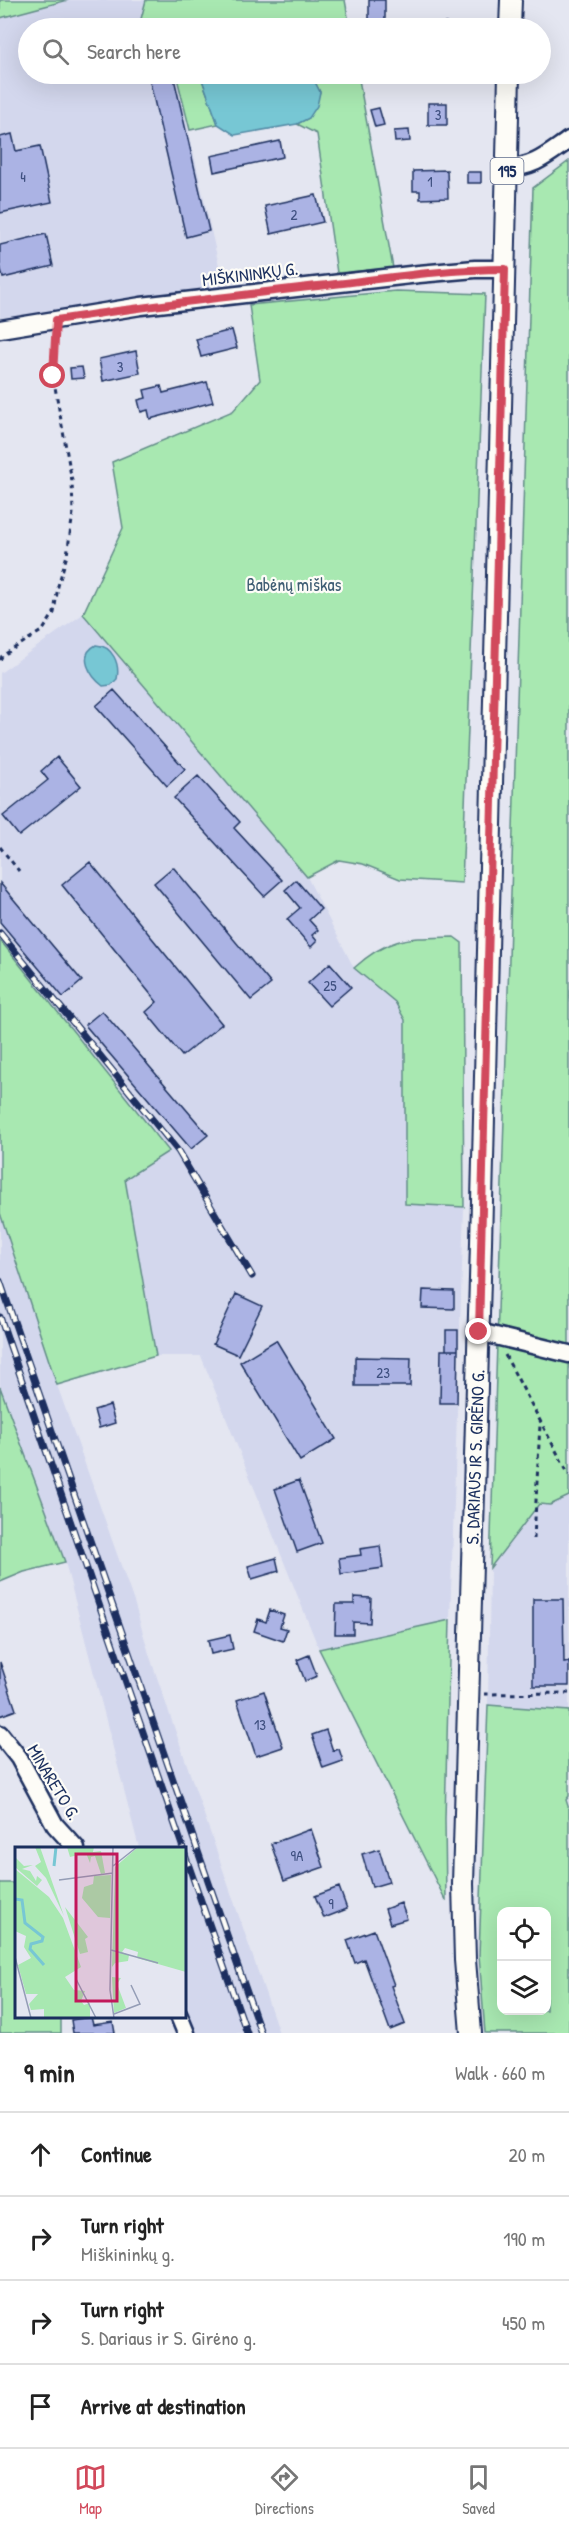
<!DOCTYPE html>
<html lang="en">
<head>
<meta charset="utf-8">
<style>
  :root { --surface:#fff; --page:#f2f2f2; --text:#222; --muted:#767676; --line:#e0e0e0; --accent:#d1495b }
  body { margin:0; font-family:"Patrick Hand",sans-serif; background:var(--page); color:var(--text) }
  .controls { position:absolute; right:18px; bottom:18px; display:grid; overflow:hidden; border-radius:12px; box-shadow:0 6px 24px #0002 }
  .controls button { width:54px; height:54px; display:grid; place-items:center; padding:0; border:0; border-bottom:2px solid var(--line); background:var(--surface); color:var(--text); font:30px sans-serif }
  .stop { position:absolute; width:18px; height:18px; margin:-14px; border:4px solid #d1495b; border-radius:50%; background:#fff }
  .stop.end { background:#d1495b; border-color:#fff; box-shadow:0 2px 6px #0008 }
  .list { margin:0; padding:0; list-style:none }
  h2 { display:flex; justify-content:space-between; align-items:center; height:78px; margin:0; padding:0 24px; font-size:26px }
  h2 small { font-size:20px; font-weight:400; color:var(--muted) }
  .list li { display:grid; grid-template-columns:39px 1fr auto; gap:18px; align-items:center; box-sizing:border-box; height:84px; padding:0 24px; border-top:2px solid var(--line) }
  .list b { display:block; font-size:22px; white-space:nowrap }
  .list p { margin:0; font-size:20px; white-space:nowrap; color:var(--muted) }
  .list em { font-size:20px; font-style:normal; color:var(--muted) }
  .icon { flex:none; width:33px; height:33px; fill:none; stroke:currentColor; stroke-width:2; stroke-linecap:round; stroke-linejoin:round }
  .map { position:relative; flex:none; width:569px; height:2033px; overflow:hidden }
  .search { position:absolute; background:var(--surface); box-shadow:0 6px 24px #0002; left:18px; right:18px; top:18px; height:66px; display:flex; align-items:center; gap:15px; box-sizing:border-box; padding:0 21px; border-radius:33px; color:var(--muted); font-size:22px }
  .sheet { height:414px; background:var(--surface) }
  nav { display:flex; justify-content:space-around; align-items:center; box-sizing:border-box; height:84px; border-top:2px solid var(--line); background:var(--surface); font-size:16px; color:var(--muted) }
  nav a { display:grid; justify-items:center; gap:3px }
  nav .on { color:var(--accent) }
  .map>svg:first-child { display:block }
  .built { fill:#d3d7ed }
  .green { fill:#a8e8b1; stroke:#628c88; stroke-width:1.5; fill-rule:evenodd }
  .water { fill:#77c7d4; stroke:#528aa5; stroke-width:1.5 }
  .building { fill:#abb3e4; stroke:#1b2f5e; stroke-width:1.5 }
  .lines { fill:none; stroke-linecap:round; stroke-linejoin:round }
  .minor-casing { stroke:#1b2f5e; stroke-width:21 }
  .major-casing { stroke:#1b2f5e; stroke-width:24 }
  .path { stroke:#1b2f5e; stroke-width:3; stroke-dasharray:4.5 4.5; stroke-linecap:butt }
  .minor { stroke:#fdfcf7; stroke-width:16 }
  .major { stroke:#fdfcf7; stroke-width:20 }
  .rail-casing { stroke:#1b2f5e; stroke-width:7 }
  .rail { stroke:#fdfcf7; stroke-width:4.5; stroke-dasharray:14; stroke-linecap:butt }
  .route { stroke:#d1495b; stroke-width:8 }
  .labels { text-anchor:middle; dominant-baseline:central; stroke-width:4.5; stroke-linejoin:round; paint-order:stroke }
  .number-label { font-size:15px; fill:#3f5080 }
  .shield { fill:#fdfcf7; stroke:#5f6c8c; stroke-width:1.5 }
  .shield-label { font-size:16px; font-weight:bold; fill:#1b2f5e }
  .street-label { font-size:18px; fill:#1b2f5e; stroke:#fdfcf7 }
  .park-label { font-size:18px; fill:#3e5d73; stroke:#fdfcf7 }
  .inset-river { fill:none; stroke:#77c7d4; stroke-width:3 }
  .inset-road { fill:none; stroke:#949db6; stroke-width:1.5 }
  .view { fill:#c2185b; fill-opacity:0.15; stroke:#c2185b; stroke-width:3 }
  .inset-edge { fill:none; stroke:#1b2f5e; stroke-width:3 }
</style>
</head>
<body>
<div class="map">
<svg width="569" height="2033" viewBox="0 0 569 2033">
  <rect width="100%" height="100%" fill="#e4e6f1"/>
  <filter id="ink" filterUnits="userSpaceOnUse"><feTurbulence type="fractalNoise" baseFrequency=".0167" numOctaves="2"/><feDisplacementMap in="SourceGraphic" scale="12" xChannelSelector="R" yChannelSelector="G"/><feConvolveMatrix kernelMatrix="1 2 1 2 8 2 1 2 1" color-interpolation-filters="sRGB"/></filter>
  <g filter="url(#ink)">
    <path class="built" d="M68,0H146L141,19L129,28H28V74H176L224,288L0,318V18Z
      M83,614L307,877L354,968L395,1002L405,1020V1204L464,1207L450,1620L319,1649L201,1356H156L125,1179L169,1150L0,940V673Z
      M0,1213L57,1385L134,1602L150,1657L279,2033H195L185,2002L184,1848H139L65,1562L0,1387Z
      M569,1496V1711L488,1705L490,1568L539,1504L550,1505Z"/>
    <path class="green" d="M0,0H68L0,18Z
      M146,0H345L350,28H129L141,19Z
      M176,74H200L218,124L190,130Z
      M311,74H358L393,268L337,273L317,134L297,124L309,118L320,92Z
      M569,161V1496L550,1505L539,1504L490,1568L533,188Z
      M396,291L485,294L462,883L400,879L363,864L339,860L307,877L83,614L123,528L112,462L233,411L260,380L249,305Z
      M454,937L462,943L464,1207L405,1204V1020L395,1002L354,968C389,936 409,938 454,937Z
      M0,940L169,1151L125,1179L156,1356L57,1385L0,1213Z
      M0,1387L65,1562L24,1572L0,1582Z
      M450,1620L445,1819L446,1901L319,1649Z
      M488,1705L569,1711V1796L566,1800L569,1809V2033H485L479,1955ZM502,1912H546V2010H502Z
      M0,1883H16V2016L61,2017V2033H0Z"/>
    <path class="water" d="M200,74H311L320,92L317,106L309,118L297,124L235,135L218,124Z
      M96,645C113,646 120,664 117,679L111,685L103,686C90,676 77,655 96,645Z"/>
    <path class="building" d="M369,0H385V28H369Z
      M446,23V28H426V24Z
      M148,74H173L209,231L186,237Z
      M428,103H447V125H428Z
      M379,108L384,125L375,127L370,110Z
      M409,130L410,141L395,142L394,131Z
      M12,134L16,151L40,146L52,202L0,213V137Z
      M280,141L283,157L214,172L211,156Z
      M447,170L448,198L420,199V191H413V171Z
      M467,172H481V183H467Z
      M316,195L323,222L271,234L265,206Z
      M46,234L53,266L3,278L0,265V245Z
      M232,330L237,348L201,357L196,339Z
      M136,351L140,373L103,381L99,359Z
      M82,367L84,378L71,379L70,368Z
      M207,382L213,402L150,419L148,410L141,412L138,400L146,398L144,390L161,386L163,393Z
      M114,690L185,769L167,786L96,706Z
      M57,757L81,786L19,836L3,816L48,780L41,771Z
      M198,776L240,822L234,828L282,880L264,896L174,798Z
      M90,862L222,1024L182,1056L146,1012L157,1002L62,885Z
      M173,867L271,984L251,1000L154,883Z
      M296,880L321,909L309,920L318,930L312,935L317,941L311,947L287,919L300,908L285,890Z
      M0,883L82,981L63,997L0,922Z
      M330,963L351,987L329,1006L308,983Z
      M102,1011L208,1135L191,1149L85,1025Z
      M423,1290L454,1291V1309L422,1308Z
      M236,1294L262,1306L238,1355L213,1344Z
      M446,1330H458V1350H446Z
      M276,1340L336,1439L300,1461L240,1362Z
      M441,1350H458L457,1403H440Z
      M355,1357L411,1358L410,1386H355Z
      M110,1405L115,1423L99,1428L94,1410Z
      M299,1480L322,1543L297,1552L275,1489Z
      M380,1546L383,1568L341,1574L339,1558L361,1555L360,1549Z
      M276,1558L279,1571L252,1579L248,1566Z
      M354,1597L371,1598L370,1623L353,1622V1634H335L336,1604H354Z
      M533,1599H563L564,1663L569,1662V1686H533Z
      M270,1610L284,1615L280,1627L287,1629L283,1641L254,1631L258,1619L266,1622Z
      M230,1635L233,1649L211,1654L208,1640Z
      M309,1655L317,1676L305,1681L297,1660Z
      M0,1662L16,1710L0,1716Z
      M264,1691L283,1747L256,1756L237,1700Z
      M326,1730L333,1751L339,1749L343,1761L323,1768L312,1735Z
      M311,1829L324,1867L284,1881L271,1844Z
      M379,1849L389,1882L372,1887L362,1854Z
      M339,1887L347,1909L324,1918L315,1896Z
      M401,1903L407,1919L390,1924L385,1909Z
      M374,1930L394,1985L391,1986L405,2024L390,2030L364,1959L355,1963L347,1940Z
      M91,2017L93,2025L113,2022L115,2033H73L71,2020Z"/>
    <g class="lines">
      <g class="minor-casing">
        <path id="minor" d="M507,168C535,167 547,155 569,140
          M0,329L141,306L419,274L475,269H505
          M479,1332L569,1354
          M0,1734L19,1758L55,1825L76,1848
          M179,2016L186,2033"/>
      </g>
      <g class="major-casing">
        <path id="major" d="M510,28L511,0
          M471,2033L465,1960L463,1884L481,1243L509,74"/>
      </g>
      <path class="path" d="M0,660L2,656L43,630L54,613L58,586L67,555L73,513L72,481L53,376V356L57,334
        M0,847L19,871
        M505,1355L569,1475
        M534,1539L540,1424
        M484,1694L569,1693"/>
      <use href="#minor" class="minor"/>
      <use href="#major" class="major"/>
      <g class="rail-casing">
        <path id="rail" d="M0,933L178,1151L252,1276
          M0,1281L261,2033
          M0,1317L183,1848
          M184,1852L247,2033"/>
      </g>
      <use href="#rail" class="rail"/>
    </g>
  </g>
  <g class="lines" filter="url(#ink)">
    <path class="route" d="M53,376L56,320C143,306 231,296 318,286C380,279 442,269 505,269L479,1332"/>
  </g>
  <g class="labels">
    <g class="number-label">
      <text x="438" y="114">3</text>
      <text x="23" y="176">4</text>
      <text x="430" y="181">1</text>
      <text x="294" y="214">2</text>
      <text x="120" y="366">3</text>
      <text x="330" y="985">25</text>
      <text x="383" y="1372">23</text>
      <text x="260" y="1724">13</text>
      <text x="297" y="1855">9A</text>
      <text x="331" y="1903">9</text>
    </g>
    <rect class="shield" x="490.5" y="158" width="33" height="26" rx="4.5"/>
    <g class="shield-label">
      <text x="507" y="171">195</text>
    </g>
    <g class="street-label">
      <text transform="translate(250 274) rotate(-7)">MIŠKININKŲ G.</text>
      <text transform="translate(475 1457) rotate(-88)">S. DARIAUS IR S. GIRĖNO G.</text>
      <text transform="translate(54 1782) rotate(59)">MINARETO G.</text>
    </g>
    <g class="park-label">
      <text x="294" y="584">Babėnų miškas</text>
    </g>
  </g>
  <g transform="translate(15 1847)">
    <rect width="171" height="171" fill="#e4e6f1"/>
    <path d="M20,0H25L49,69L31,31L20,19L26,15ZM52,0H79L78,5L86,4L90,26L86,27L80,9L76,10L75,16L71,6L55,10ZM123,0H171V125L122,111L123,105L110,101L107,105L114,108L113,114L100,116L97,120L100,20ZM0,10L9,19L18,18L7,22L15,24L21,34L22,29L27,33L22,39L0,20ZM0,22L34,50L48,71L66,120L50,130L59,143L70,144L66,154L69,158L75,156V171H29V162L16,163L14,157L23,147H11L3,118L16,111L9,100L11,89L0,84ZM96,28L95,71L83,70L67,51L69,40L78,37L79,29ZM50,60L73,90L70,92L73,105L65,107ZM97,130L106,131L102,137L111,161L99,166Z" fill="#a8e8b1"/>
    <path class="inset-river" d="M39,19L41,0M0,52L7,53L10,76L28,90L27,94L16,97L15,102L29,118"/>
    <path class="inset-road" d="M98,0L95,143L99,171M98,19L122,0M44,33L98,26M96,103L143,116M0,110L16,171M61,132L81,171M99,167L125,157L116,138"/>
    <path class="view" d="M61,7H102V154H61Z"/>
    <rect width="171" height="171" class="inset-edge"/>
  </g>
</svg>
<div class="controls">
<button><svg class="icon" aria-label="locate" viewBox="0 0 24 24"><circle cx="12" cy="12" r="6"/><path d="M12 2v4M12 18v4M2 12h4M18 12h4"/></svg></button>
<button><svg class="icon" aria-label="layers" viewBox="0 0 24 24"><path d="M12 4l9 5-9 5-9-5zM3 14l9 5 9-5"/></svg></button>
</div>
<div class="stop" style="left:53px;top:376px"></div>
<div class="stop end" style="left:479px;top:1332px"></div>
<div class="search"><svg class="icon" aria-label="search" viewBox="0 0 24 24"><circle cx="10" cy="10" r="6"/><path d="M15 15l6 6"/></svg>Search here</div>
</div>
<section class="sheet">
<h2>9 min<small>Walk · 660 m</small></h2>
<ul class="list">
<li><svg class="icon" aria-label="ahead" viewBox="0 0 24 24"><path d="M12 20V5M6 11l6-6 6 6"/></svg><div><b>Continue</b></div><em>20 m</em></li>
<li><svg class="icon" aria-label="right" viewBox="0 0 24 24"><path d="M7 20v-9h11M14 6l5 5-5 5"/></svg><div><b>Turn right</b><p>Miškininkų g.</p></div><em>190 m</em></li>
<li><svg class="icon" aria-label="right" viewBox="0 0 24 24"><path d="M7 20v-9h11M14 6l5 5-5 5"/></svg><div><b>Turn right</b><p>S. Dariaus ir S. Girėno g.</p></div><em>450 m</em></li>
<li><svg class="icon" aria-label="arrive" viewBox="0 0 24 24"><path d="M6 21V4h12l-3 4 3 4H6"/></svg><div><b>Arrive at destination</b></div></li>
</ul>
</section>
<nav>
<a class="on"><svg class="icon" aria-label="map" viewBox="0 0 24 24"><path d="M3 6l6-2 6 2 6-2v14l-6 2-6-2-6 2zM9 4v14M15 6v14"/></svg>Map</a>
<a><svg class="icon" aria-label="directions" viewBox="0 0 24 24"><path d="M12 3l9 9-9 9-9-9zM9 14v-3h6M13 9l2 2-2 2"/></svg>Directions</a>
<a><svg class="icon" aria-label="saved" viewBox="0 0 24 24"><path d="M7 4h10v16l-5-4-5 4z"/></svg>Saved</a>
</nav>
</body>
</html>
